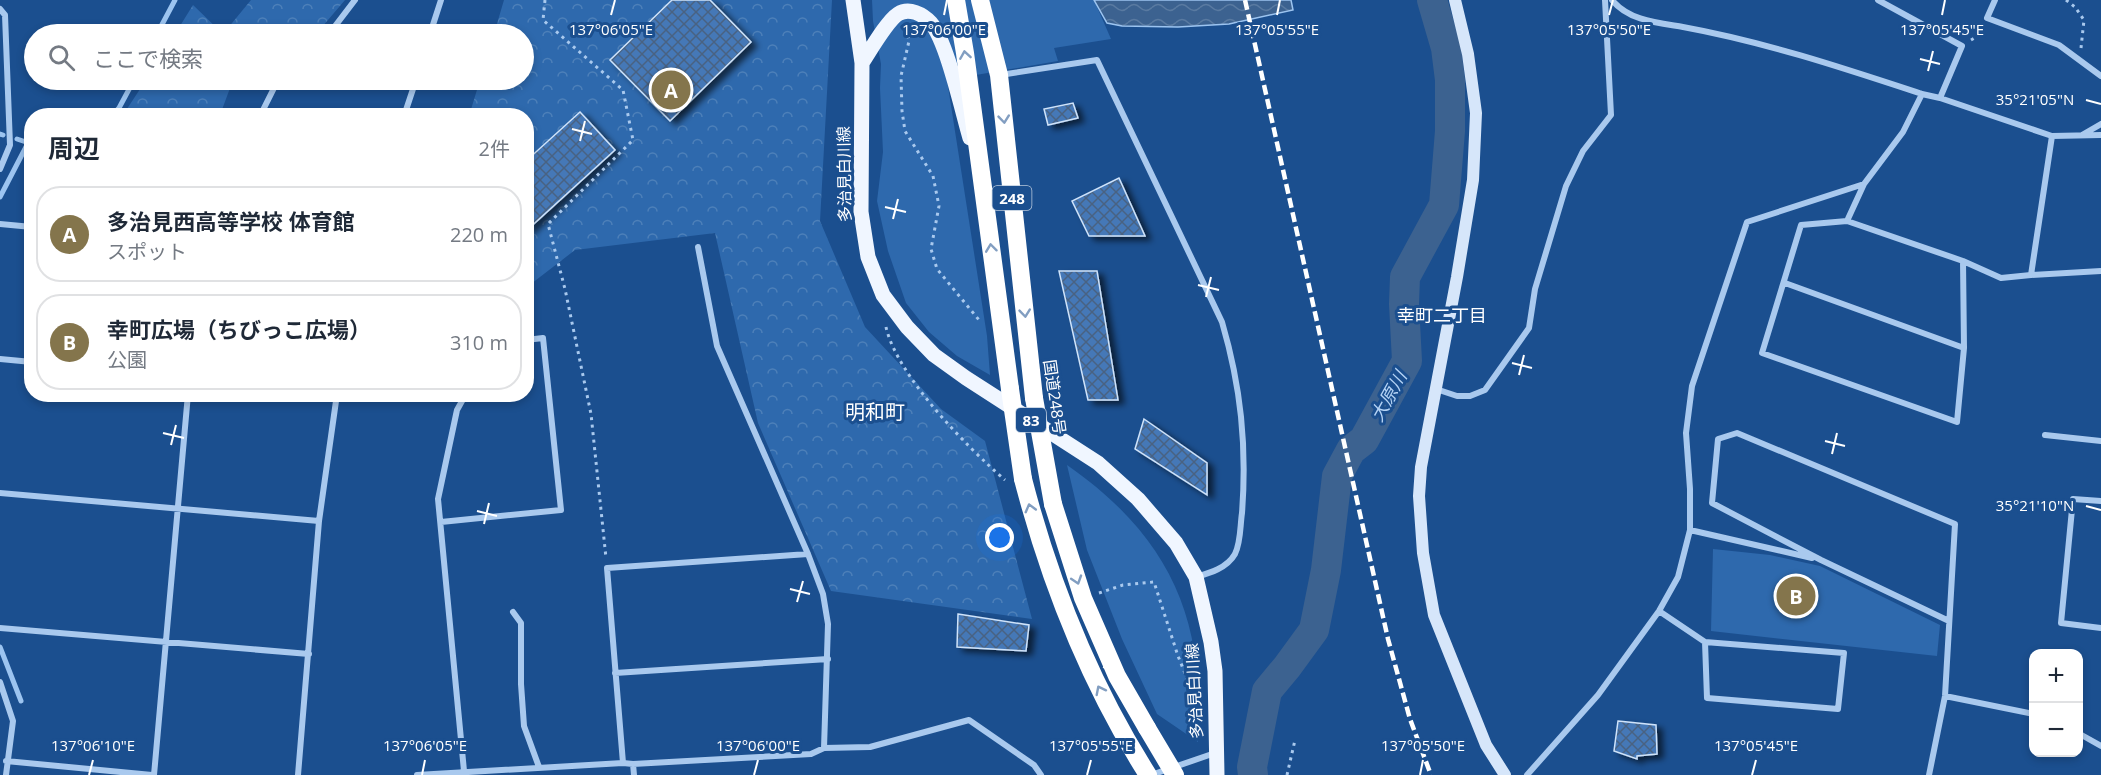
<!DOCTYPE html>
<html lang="ja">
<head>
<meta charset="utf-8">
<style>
  :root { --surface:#fff; --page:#f6f6f7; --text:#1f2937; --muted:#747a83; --line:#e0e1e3; --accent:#84754c }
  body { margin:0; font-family:"Open Sans","Noto Sans JP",sans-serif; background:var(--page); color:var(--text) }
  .controls { position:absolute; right:18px; bottom:18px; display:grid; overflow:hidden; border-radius:12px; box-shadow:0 3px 9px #0003 }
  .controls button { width:54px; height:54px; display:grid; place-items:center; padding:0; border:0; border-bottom:2px solid var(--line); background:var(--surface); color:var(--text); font:30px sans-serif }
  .you { position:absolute; left:1000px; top:538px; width:21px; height:21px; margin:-15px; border:4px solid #fff; border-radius:50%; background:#1a73e8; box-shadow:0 0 0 9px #1a73e833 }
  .badge { display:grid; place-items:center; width:39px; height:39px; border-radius:50%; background:var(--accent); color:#fff; font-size:20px; font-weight:700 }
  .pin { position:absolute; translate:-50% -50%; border:3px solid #fff; box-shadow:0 2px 6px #0006 }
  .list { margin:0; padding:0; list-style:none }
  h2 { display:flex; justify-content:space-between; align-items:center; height:78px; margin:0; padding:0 24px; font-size:26px }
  h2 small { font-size:20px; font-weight:400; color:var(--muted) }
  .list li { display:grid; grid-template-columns:39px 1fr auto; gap:18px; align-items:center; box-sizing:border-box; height:96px; margin:0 12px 12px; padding:0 12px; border:2px solid var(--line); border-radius:24px }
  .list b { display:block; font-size:22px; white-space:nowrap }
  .list p { margin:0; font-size:20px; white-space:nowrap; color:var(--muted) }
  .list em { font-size:20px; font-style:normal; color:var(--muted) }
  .icon { flex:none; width:33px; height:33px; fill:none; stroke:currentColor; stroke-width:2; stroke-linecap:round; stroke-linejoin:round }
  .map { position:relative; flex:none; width:2101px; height:775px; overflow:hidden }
  .search { position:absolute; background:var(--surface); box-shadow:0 3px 9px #0003; left:24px; top:24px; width:510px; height:66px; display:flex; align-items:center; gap:15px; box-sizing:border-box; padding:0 21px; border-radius:33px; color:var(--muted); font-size:22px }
  .panel { position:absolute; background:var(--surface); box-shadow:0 3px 9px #0003; left:24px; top:108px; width:510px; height:294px; border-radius:24px }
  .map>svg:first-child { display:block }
  .forest { fill:url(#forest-crowns) }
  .green { fill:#2e69ad }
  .water { fill:url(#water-waves); stroke:#9cc4f0; stroke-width:1.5 }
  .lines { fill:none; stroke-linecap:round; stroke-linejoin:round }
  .stream { stroke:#9cc4f0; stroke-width:5 }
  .river { stroke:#3c6290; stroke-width:30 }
  .building { fill:url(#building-cross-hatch); stroke:#cfe3fa; stroke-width:1.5; filter:url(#shadow) }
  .path { stroke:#a9c9ee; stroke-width:3; stroke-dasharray:3 4.5; stroke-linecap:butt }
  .street { stroke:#a9c9ee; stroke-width:6 }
  .secondary { stroke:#d6e6fa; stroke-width:12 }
  .primary { stroke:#f0f6ff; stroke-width:15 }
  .highway { stroke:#fff; stroke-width:18 }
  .rail { stroke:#fff; stroke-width:4.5; stroke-dasharray:10 4.5; stroke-linecap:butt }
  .highway-bridge { stroke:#fff; stroke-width:18 }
  .oneway { stroke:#829ec1 }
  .ticks { fill:none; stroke:#fff; stroke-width:2 }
  .labels { text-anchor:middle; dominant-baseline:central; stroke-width:6; stroke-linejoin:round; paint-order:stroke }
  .shield { fill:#1b4f8f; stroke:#bbcadd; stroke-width:1.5 }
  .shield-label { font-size:15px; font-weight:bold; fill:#fff }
  .street-label { font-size:16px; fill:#fff; stroke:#1b4f8f }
  .neighbourhood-label { font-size:18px; fill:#fff; stroke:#1b4f8f }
  .water-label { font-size:18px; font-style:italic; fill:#b5d3f5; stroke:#1b4f8f }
  .quarter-label { font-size:20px; fill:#fff; stroke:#1b4f8f }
  .ticks-label { font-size:15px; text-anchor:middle; fill:#fff; stroke:#1b4f8f; stroke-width:6; stroke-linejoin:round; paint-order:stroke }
</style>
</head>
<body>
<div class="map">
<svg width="2101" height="775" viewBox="0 0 2101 775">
  <defs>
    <pattern id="forest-crowns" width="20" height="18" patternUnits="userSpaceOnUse" patternTransform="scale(1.5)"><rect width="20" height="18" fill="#2e69ad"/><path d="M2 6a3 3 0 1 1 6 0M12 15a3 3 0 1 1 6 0" fill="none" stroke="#4d80b9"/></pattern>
    <pattern id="water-waves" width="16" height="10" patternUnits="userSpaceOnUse" patternTransform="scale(1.5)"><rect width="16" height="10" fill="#3c6290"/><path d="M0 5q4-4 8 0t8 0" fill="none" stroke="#597aa1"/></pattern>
    <pattern id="building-cross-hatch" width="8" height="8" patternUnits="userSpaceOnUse" patternTransform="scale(1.5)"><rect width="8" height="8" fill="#4478b7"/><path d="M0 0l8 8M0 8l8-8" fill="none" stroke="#486282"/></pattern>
    <filter id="shadow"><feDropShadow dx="6" dy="4" stdDeviation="3" flood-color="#0009"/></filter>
  </defs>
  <rect width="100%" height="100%" fill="#1b4f8f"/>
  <path class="forest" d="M251,0H345L316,34H175L193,5L223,34Z
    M504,0H832L820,221L865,327L941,409L985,441L1032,619L831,591L758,423L715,233L575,250L527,287L526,116H469L480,80H524V34H494Z
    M146,80H233L220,115H123Z"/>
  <path class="green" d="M872,0H1094L1111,39L1054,48L1058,61L947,80L987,336L990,375L957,356L929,332L906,303L888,251L877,201L883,152L880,88L881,64L873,21Z
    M1067,465C1169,536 1206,618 1198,742L1157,714L1122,639L1087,550Z
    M1713,549L1770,555L1820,566L1940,625L1937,656L1711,631Z"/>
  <path class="water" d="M1094,0H1291L1293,10L1229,24L1178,27L1122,26L1107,23Z"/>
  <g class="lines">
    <path class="stream" d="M157,34L175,0
      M112,116L119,108L134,80
      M0,134L3,135
      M17,139L32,144
      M0,197L28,143
      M0,647L21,701"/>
    <path class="river" d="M1253,775L1252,767L1267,691L1287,667L1314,630L1326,570L1337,476L1351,450L1364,440L1407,361L1404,304L1405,277L1444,205L1450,131V80L1446,48L1432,0"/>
  </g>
  <path class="building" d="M672,0H710L751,42L670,121L610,60Z
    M1073,103L1078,118L1048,125L1044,109Z
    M580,112L615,150L526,231V161Z
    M1119,178L1145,236H1089L1072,201Z
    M1059,271H1097L1118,400H1088Z
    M1144,419L1207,463V495L1135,449Z
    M958,614L1029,625L1026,651L957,647Z
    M1618,721L1656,725L1657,754L1637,756V759L1614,751Z"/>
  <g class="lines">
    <path class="path" d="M545,0L543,20L623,90L633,140L548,224L565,289L591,414L606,558
      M2066,0L2075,7L2084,20L2081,48
      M906,28L909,41L901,76L902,111L905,131L933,176L939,206L931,249L937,269L979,320
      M1971,40L1976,37L1982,27
      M886,327C897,376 967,447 1005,480
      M1099,593L1123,585L1154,582L1178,656L1195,698L1201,699
      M1287,775L1295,740"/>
    <path class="street" d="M1612,0C1629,21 1659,23 1683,27C1765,42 1843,68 1922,94L1940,98L2052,136L2101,135
      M1878,0L1962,46L1940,98
      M1995,0L1987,18L2059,45L2101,76
      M0,9L5,15L10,145L0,169
      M329,34L355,0
      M430,34L441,0
      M1000,75L1097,60L1222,322C1241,387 1247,446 1242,513C1240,526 1241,542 1235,554C1227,568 1210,573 1196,577
      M260,116L278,80
      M404,116L416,80
      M2082,135L2101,124
      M1847,221L1864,184
      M0,224L32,227
      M698,247L717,346L808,554L823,594L828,624L824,748
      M1963,261L1964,348L1957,422L1762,353L1801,225L1847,221L1963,261L2001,278L2031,275L2052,136
      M2031,275L2101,271
      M1785,283L1964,348
      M0,359L32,362
      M1436,389L1457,396H1470L1485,390L1529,328L1535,289L1566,186L1583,151L1611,115L1605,0
      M318,394L336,397
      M2045,435L2101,441
      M0,493L319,521
      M2101,501L2073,499L2061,623L2101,628
      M441,522L561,510L543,338L526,340
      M1690,530L1812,558
      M1659,611L1705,642L1707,698L1838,709L1844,653L1705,642
      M513,612L521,623V684L524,726L539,767
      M0,628L309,654
      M615,673L828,659
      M0,682L13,721L6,775
      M1945,696L2034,714
      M2078,733L2101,746
      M6,761L152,775
      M623,763L607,568L808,554
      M633,764L634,775
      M464,771L438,499L457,410L466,394
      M154,775L188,394
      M298,775L319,521L337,394
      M417,775L623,763L633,764L811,754L824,748L870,747L969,720L1034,765L1041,775
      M1151,775L1215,753
      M1527,775L1598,695L1659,611L1678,577L1690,530V489L1686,433L1692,386L1747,222L1864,184L1903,132L1922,94
      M1929,775L1945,696L1955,524L1737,433L1718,439L1712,503L1821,560L1949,621"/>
    <path class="secondary" d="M1455,0L1468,54L1476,113L1473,180L1457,277L1421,467L1419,496L1423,553L1434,615L1486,745L1505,775"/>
    <path class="primary" d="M853,0L862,63L861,212L868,257L883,295L907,327L934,355L966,378L1098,463L1138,499L1176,543L1196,577L1211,642L1215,671L1217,775
      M862,63C870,51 887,21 898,14C909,7 923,14 931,23C947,42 962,111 970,138"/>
    <path class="highway" d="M956,0L965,53L1010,389
      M980,0L999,75L1034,398
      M1023,479C1050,583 1090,684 1148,775
      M1053,504L1083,598L1117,676L1147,728"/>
    <path class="rail" d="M1245,0L1388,639L1410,719L1431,775"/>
    <path class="highway-bridge" d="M1010,389L1023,479
      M1034,398L1053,504
      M1147,728L1175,775"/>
  </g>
  <defs><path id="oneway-chevron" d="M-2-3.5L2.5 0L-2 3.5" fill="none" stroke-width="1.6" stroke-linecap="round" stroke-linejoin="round" transform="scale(1.5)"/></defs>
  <g class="oneway">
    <use href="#oneway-chevron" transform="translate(965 55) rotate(-99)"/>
    <use href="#oneway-chevron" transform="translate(1004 119) rotate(84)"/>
    <use href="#oneway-chevron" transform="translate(991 248) rotate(-97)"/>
    <use href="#oneway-chevron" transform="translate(1025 313) rotate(84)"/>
    <use href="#oneway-chevron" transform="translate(1030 508) rotate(-105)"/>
    <use href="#oneway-chevron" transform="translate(1077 580) rotate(72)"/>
    <use href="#oneway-chevron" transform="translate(1100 690) rotate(-117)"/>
  </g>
  <path class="ticks" d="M611,15L615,0M944,15L947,0M1277,15L1280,0M1609,15L1613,0M1942,15L1945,0M1920,59L1940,64M1928,71L1933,51M2086,100L2101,104M572,129L592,134M580,141L585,121M885,207L906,212M893,219L898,199M1198,285L1219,290M1206,297L1211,277M1512,363L1532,368M1519,375L1524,355M163,433L184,438M1825,441L1845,446M171,445L176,425M1832,454L1837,433M2086,506L2101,510M477,511L497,516M484,524L489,503M790,589L810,594M797,602L803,581M1103,667L1123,672M1111,680L1116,659M89,775L93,760M422,775L425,760M754,775L758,760M1087,775L1091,760M1420,775L1423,760M1752,775L1756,760"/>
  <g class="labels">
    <g class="shield">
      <rect x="992.5" y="186" width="39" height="24" rx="4.5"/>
      <rect x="1016" y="408" width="30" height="24" rx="4.5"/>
    </g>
    <g class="shield-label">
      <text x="1012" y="198">248</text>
      <text x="1031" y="420">83</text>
    </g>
    <g class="street-label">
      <text transform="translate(844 174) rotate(-91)">多治見白川線</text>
      <text transform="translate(1055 397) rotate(82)">国道248号</text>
      <text transform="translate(1194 691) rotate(-93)">多治見白川線</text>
    </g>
    <g class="neighbourhood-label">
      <text x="1442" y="315">幸町二丁目</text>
    </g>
    <g class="water-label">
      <text transform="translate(1388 396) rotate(-61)">大原川</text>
    </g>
    <g class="quarter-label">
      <text x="875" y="411">明和町</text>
    </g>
  </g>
  <g class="ticks-label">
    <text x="611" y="35">137°06'05"E</text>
    <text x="944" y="35">137°06'00"E</text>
    <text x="1277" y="35">137°05'55"E</text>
    <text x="1609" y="35">137°05'50"E</text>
    <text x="1942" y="35">137°05'45"E</text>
    <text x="2035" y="105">35°21'05"N</text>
    <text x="2035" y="511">35°21'10"N</text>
    <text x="93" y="751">137°06'10"E</text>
    <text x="425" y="751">137°06'05"E</text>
    <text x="758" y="751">137°06'00"E</text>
    <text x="1091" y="751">137°05'55"E</text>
    <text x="1423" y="751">137°05'50"E</text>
    <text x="1756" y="751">137°05'45"E</text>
  </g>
</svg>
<div class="controls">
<button>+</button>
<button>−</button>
</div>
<div class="you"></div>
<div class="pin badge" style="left:671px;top:90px">A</div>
<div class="pin badge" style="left:1796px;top:596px">B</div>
<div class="search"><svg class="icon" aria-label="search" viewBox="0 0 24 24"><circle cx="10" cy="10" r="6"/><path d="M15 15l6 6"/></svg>ここで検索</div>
<section class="panel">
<h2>周辺<small>2件</small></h2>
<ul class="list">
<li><span class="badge">A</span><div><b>多治見西高等学校 体育館</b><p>スポット</p></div><em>220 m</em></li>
<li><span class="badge">B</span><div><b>幸町広場（ちびっこ広場）</b><p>公園</p></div><em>310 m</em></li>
</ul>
</section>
</div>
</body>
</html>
